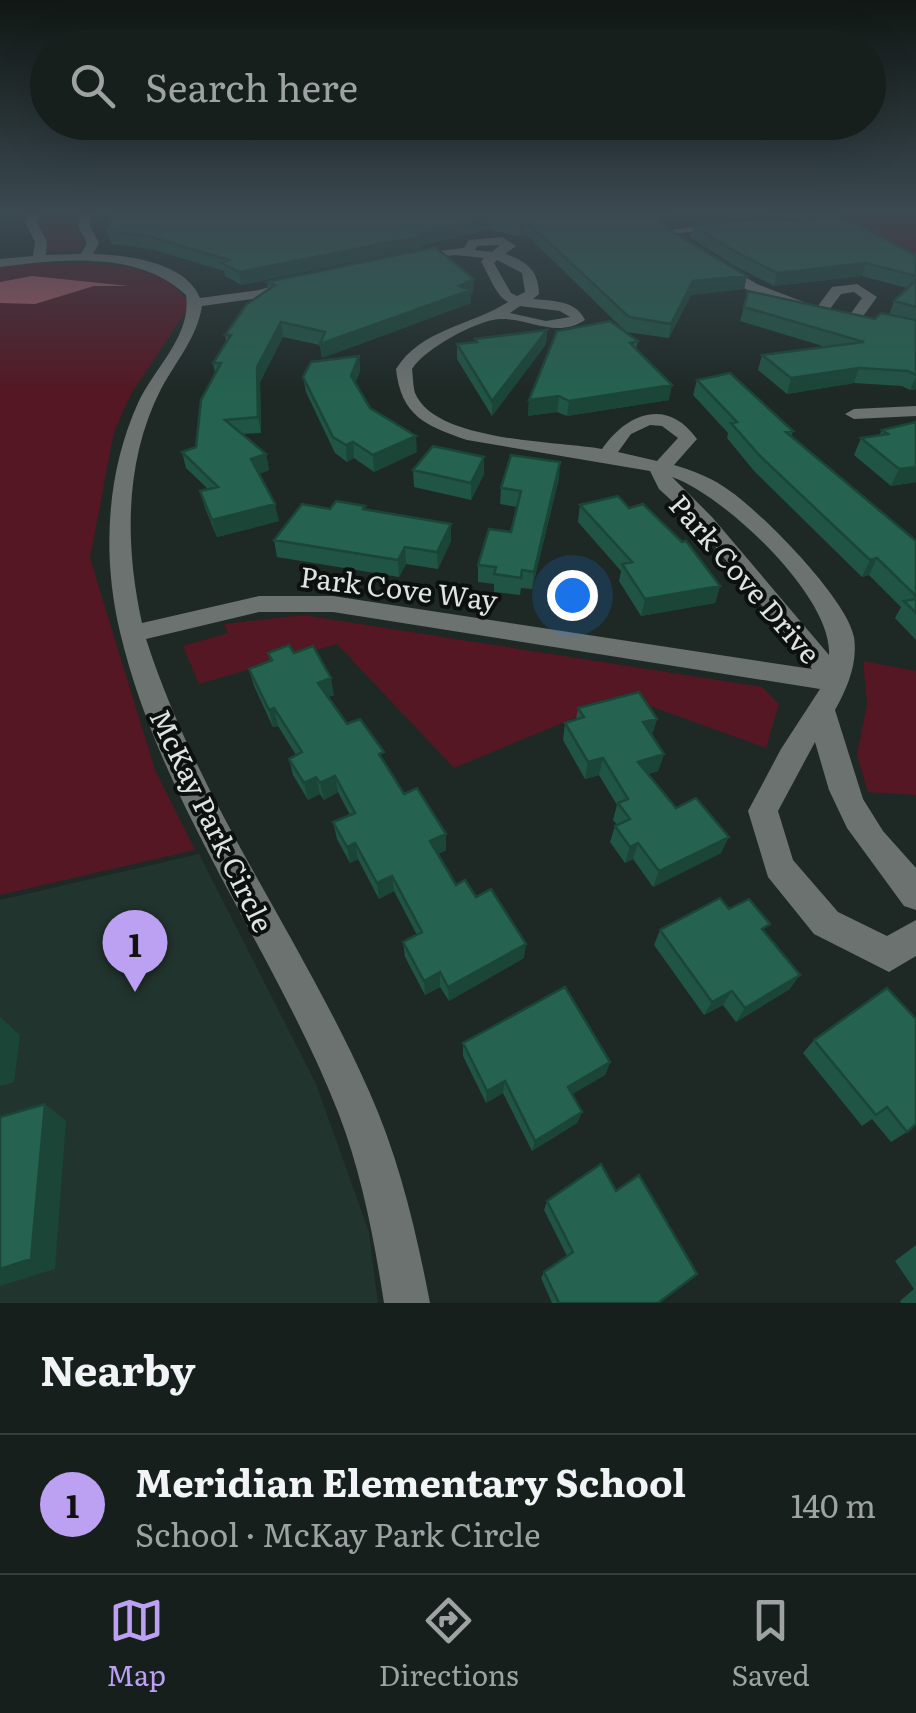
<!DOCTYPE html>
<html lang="en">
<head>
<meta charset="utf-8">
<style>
  :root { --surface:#161f1c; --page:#232c29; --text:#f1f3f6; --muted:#9ea2a3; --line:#353d3b; --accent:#bca0f2 }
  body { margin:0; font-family:Literata,serif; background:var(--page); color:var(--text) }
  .you { position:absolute; left:572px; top:595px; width:35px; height:35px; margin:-25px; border:8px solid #fff; border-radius:50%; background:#1a73e8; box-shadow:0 0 0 15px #1a73e833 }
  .badge { display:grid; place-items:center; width:65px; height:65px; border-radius:50%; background:var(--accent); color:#111; font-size:32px; font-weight:700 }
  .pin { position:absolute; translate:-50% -82px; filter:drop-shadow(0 2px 5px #0008) }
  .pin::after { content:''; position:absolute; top:52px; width:35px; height:30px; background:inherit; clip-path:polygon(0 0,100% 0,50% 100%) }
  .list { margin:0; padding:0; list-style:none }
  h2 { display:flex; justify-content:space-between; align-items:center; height:130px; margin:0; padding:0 40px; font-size:42px }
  h2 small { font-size:32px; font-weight:400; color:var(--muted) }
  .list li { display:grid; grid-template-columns:65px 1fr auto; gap:30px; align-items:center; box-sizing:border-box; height:140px; padding:0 40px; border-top:2px solid var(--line) }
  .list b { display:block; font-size:38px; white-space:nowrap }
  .list p { margin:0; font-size:32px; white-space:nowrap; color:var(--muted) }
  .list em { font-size:32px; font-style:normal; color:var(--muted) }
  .icon { flex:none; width:55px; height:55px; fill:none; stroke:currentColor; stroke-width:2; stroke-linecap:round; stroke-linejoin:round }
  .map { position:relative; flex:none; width:916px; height:1303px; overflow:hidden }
  .search { position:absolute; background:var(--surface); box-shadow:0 10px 40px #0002; left:30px; right:30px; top:30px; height:110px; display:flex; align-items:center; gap:25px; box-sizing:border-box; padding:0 35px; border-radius:55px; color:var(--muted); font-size:38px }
  .sheet { height:270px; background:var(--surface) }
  nav { display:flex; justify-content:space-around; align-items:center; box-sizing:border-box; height:140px; border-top:2px solid var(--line); background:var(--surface); font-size:28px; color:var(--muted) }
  nav a { display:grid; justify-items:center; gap:5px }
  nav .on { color:var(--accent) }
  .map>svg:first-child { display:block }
  .built { fill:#22342e }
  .green { fill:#541723 }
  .water { fill:#ad5562 }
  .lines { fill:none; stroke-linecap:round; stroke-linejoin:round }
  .minor { fill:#6c7270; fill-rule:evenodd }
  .wall { fill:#205444 }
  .shaded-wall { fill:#1a4537 }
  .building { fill:#25624f; stroke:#1a4537; stroke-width:2.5 }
  .labels { text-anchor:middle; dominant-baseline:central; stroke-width:8; stroke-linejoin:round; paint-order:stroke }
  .street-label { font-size:28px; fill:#dde4e1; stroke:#0c100e }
</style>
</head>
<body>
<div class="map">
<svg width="916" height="1303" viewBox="0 0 916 1303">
  <rect width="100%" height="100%" fill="#1e2925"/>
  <path class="built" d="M199,854L316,1084L369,1232L378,1303H0V900Z"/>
  <path class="green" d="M44,212H76L72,225L85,239L82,250L48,253L49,243L36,229L37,218Z
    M823,212H916V261Z
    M41,263C89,263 155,258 187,300V310L131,394L114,432L90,558L155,770L195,850L0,895V267Z
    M303,615L762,687L779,704L766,748L625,697L454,768L337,644L199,684L183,646L228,633L224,624Z
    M863,661L916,671V795L868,792L857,755L867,704Z"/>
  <path class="water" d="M32,276L129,286H94L35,304L0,303V282Z"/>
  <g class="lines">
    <path class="minor" d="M31,212H42L37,222L47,242L46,255L81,254L87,243L78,226L80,212H91L90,226L99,243L93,254C127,255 186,262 200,298L259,290L294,280L301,284L260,298L202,306C197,338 176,361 161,389C124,461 125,546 142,623L259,596H333L812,669L698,525L659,489L650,471L467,440C426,426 401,416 396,369C421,329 470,326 508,302C495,295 489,274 481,262L484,258L456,255L410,259L404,255L464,248L469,240L502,237L516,246L505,254C526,260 539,271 539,294L533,299C552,301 576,300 585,320C556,339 530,318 500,319C477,320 424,349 412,369C413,376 413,386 415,393C435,442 557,441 602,449C627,413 667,397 697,439L674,465C694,471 713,478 730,491C762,513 847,599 854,637C858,664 847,688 835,710L863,799L883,831L916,868V910L904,906L847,828L829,790L815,742L778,811L793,860L838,912L887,936L916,920V956L889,972L814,934L768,877L748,811L781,749L820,689L333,612H259L146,639C199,803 300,935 369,1091C399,1158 416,1230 430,1303H384C374,1239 362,1174 338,1112C274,949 161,805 120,632C102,556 106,474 138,403C154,368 192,336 186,295C138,250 61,259 0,267V259L33,256L35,242L25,222ZM500,245L492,252L475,250L477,246ZM497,260L522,273L525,292L517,296L511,293L494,263ZM520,306L560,311L570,317L546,321L510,313ZM650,425L662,426L678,438L657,461L618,452L631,434ZM672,477C724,495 833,597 829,655L712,517Z
      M724,223L728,228L670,234L664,231Z
      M717,260L757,284L814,306L807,310L747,290L713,267L711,264Z
      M857,284L877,297L861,319L849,316L862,298L854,292L841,294L827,313L815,310L832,287Z
      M916,406V416L854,419L845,414L854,409Z"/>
  </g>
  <path class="wall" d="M112,212H649L673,232L747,276L744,289L691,295L669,338L626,332L526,234L519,237L490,229L422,246V248L241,285L225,276L224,271L151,249L111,244L107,231Z
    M659,212H833L916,255V389L910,390L902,386L854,383L787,394L758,370L762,355L826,347L740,321L748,291L875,319L889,315L894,301L907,288L862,276L774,286L731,264L690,237L693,225L782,219L770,216L673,223Z
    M474,279L473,293L471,294V303L322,358L320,345L283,337L260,382L261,433L242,434L266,454L269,470L259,474L279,521L217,537L205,508L200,491L208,489L186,468L182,452L196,447L215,373L213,363L226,342L225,335L268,290L267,282Z
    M547,330L546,344L492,416L457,359V344L475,342V339Z
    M638,341L636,349L669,400L567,416L557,412L528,416L529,400Z
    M359,356L360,371L355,384L370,408L417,452L374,472L354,458L347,462L335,453L306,392L303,377Z
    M697,380L793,431L791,436L916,541V640L895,618L901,607L869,575L862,577L755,472L727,438L728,433L693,395Z
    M916,422V482L891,486L854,455L861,438L879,436L882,430Z
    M484,457V474L471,500L414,487L413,470Z
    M559,478L532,589L521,588L520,595L494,592V584L478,582V565L511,532L517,507L500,504L501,488Z
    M580,505L629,508L720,586L715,603L641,616L619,581L621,571L578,522Z
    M330,509H365L451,524V541L438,569L406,564L399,577L277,557L274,540Z
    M268,653H294L334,695L328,697L347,724L385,763L404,794L446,834V850L438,854L456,885L476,897L524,958L449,1001L440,987L425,995L405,957L403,942L417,935L394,891L379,899L358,859L350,863L337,839L333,822L350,815L338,792L324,800L320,794L308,800L293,775L289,759L296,755L278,726L273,727L254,686L249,669L270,661Z
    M578,708L657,719L651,736L664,754L658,771L648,774L676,808L721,853L653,887L633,859L625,863L610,842L615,826L617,825L613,820L617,805L599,775L585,779L563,740L565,723L576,719Z
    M729,909L765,932L790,989L736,1022L723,1005L704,1015L654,945L660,930Z
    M916,1019L907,1132L891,1142L872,1119L862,1126L803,1053L814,1040Z
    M463,1043L610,1062L605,1075L572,1094L582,1112L577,1123L532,1151L503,1093L486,1103L463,1056Z
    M616,1191L658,1303H552L541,1278L544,1272L567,1256L544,1210L547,1201Z
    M916,1245V1303H901L900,1301L914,1289L895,1261Z"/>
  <path class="shaded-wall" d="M0,212H9L1,229L0,240Z
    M675,212H772L770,216L673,223Z
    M490,217V229L422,246V248L241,285L239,272Z
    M527,222L526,234L519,237L520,225Z
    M866,263L862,276L774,286L777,273Z
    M747,276L744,289L691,295L669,338L671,324L693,281Z
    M474,279L473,293L471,294V303L322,358L320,344Z
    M281,322L283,337L260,382L261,433L258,417L257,367Z
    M547,330L546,344L492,416V401Z
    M359,356L360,371L352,392L351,376Z
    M859,368L854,383L787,394L791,378Z
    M916,377V389L910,390Z
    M672,385L669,400L567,416L569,401Z
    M559,396L557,412L528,416L529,400Z
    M416,436L417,452L374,472L373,455Z
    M353,442L354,458L347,462L346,445Z
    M266,454L269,470L254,476L251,459Z
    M484,457V474L471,500V483Z
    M560,462L559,478L532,589L534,572Z
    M916,467V482L891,486L899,469Z
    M275,504L279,521L217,537L212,520Z
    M451,524V541L438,569L437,552Z
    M405,547L406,564L399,577L398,560Z
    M877,558L869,575L862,577L870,560Z
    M720,586L715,603L641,616L645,599Z
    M331,678L334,695L321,700L318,683Z
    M274,708L278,726L273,727L269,710Z
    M657,719L652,736L638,740L643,722Z
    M664,754L658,771L634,778L638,762Z
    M603,758L599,775L585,779L588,762Z
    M335,776L338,792L324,800L320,783Z
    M316,777L320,794L308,800L304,783Z
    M446,834V850L431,857L430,841Z
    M729,837L721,853L653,887L659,871Z
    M355,843L358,859L350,863L347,847Z
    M638,843L633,859L625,863L630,847Z
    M392,876L394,891L379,899L377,883Z
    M526,944L524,958L449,1001L448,987Z
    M440,972V987L425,995L424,981Z
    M800,975L790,989L736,1022L745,1008Z
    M732,991L723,1005L704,1015L712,1002Z
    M0,1017L20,1035L14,1082L0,1086Z
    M610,1062L605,1075L564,1099L568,1087Z
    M505,1081L503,1093L486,1103L487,1091Z
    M45,1104L66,1121L55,1269L0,1286V1269Z
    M582,1112L577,1123L532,1151L535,1141Z"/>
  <path class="building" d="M112,212H649L673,232L747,276L693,281L671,324L629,317L527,222L520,225L490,217L419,234L422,236L239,272L222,263L229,260L148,236L107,231Z
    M813,212H833L916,255V276L866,263L777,273L734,251L693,225L773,218L807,222L815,213Z
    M435,247L474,279L459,286L471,290L320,344L325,332L281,322L257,367L258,417L225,420L266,454L251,459L275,504L212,520L200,491L218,487L182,452L196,447L201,400L221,363H213L231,335H225L247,304L275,285L267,282Z
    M916,280V307L894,301Z
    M748,291L875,319L881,313L916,320V375L908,371L859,368L791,378L762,355L864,342L744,307Z
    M610,321L638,341L630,343L672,385L569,401L559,396L529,400L557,331Z
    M547,330L492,401L457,344L477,342L475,339Z
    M359,356L351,376L370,408L416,436L373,455L353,442L346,445L333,437L303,377L311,362Z
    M730,373L793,431L786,432L916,541V596L877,558L870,560L760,456L731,423L737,422L697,380Z
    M916,422V467L899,469L861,438L888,434L882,430Z
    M433,446L484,457L471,483L413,470Z
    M511,455L560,462L534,572L522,570L521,578L494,574L496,567L478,565L489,529L511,532L521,491L501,488Z
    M618,496L629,508L643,504L682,542L686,541L720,586L645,599L622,564L632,562L580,505Z
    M336,501L365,506L363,509L451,524L437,552L405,547L398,560L274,540L302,504L330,509Z
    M916,599V613L904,601Z
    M289,645L294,653L313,646L331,678L318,683L347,724L360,719L384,752L379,754L404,794L417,788L446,834L430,841L456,885L465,880L476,897L491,889L526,944L448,987L440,972L424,981L403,942L422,932L392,876L377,883L355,843L347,847L333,822L355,813L335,776L320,783L316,777L304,783L289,759L302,752L274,708L269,710L249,669L272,660L268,653Z
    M639,692L657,719L643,722L664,754L638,762L676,808L696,798L729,837L659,871L638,843L630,847L615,826L630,819L618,803L628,799L603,758L588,762L565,723L584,717L578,708Z
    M720,898L729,909L749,899L770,924L762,929L800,975L745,1008L732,991L712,1002L660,930Z
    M565,987L610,1062L568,1087L582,1112L535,1141L505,1081L487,1091L463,1043Z
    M887,988L916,1019V1124L907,1132L887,1107L876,1115L814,1040Z
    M45,1104L31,1259L0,1269V1117Z
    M601,1164L616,1191L639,1175L697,1274L658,1303H559L544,1272L573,1252L547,1201Z"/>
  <linearGradient id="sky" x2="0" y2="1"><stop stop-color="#101714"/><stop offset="0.54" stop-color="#3b4951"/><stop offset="1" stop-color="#3b4951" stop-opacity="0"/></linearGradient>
  <rect width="916" height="395" fill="url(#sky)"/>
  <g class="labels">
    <g class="street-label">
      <text transform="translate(746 578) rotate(49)">Park Cove Drive</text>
      <text transform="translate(399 587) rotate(7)">Park Cove Way</text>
      <text transform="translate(213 820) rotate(64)">McKay Park Circle</text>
    </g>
  </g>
</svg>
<div class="you"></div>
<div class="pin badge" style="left:135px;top:992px">1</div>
<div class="search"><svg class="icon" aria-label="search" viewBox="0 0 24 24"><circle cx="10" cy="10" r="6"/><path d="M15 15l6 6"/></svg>Search here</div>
</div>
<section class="sheet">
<h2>Nearby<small></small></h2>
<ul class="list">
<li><span class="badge">1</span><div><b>Meridian Elementary School</b><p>School · McKay Park Circle</p></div><em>140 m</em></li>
</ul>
</section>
<nav>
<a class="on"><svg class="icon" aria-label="map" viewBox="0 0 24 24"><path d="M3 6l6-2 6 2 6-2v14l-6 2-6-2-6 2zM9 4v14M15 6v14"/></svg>Map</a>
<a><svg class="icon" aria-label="directions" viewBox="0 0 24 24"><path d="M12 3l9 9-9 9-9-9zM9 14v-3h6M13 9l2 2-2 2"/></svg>Directions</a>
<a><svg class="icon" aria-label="saved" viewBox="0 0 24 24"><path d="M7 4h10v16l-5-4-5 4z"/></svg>Saved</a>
</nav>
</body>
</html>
